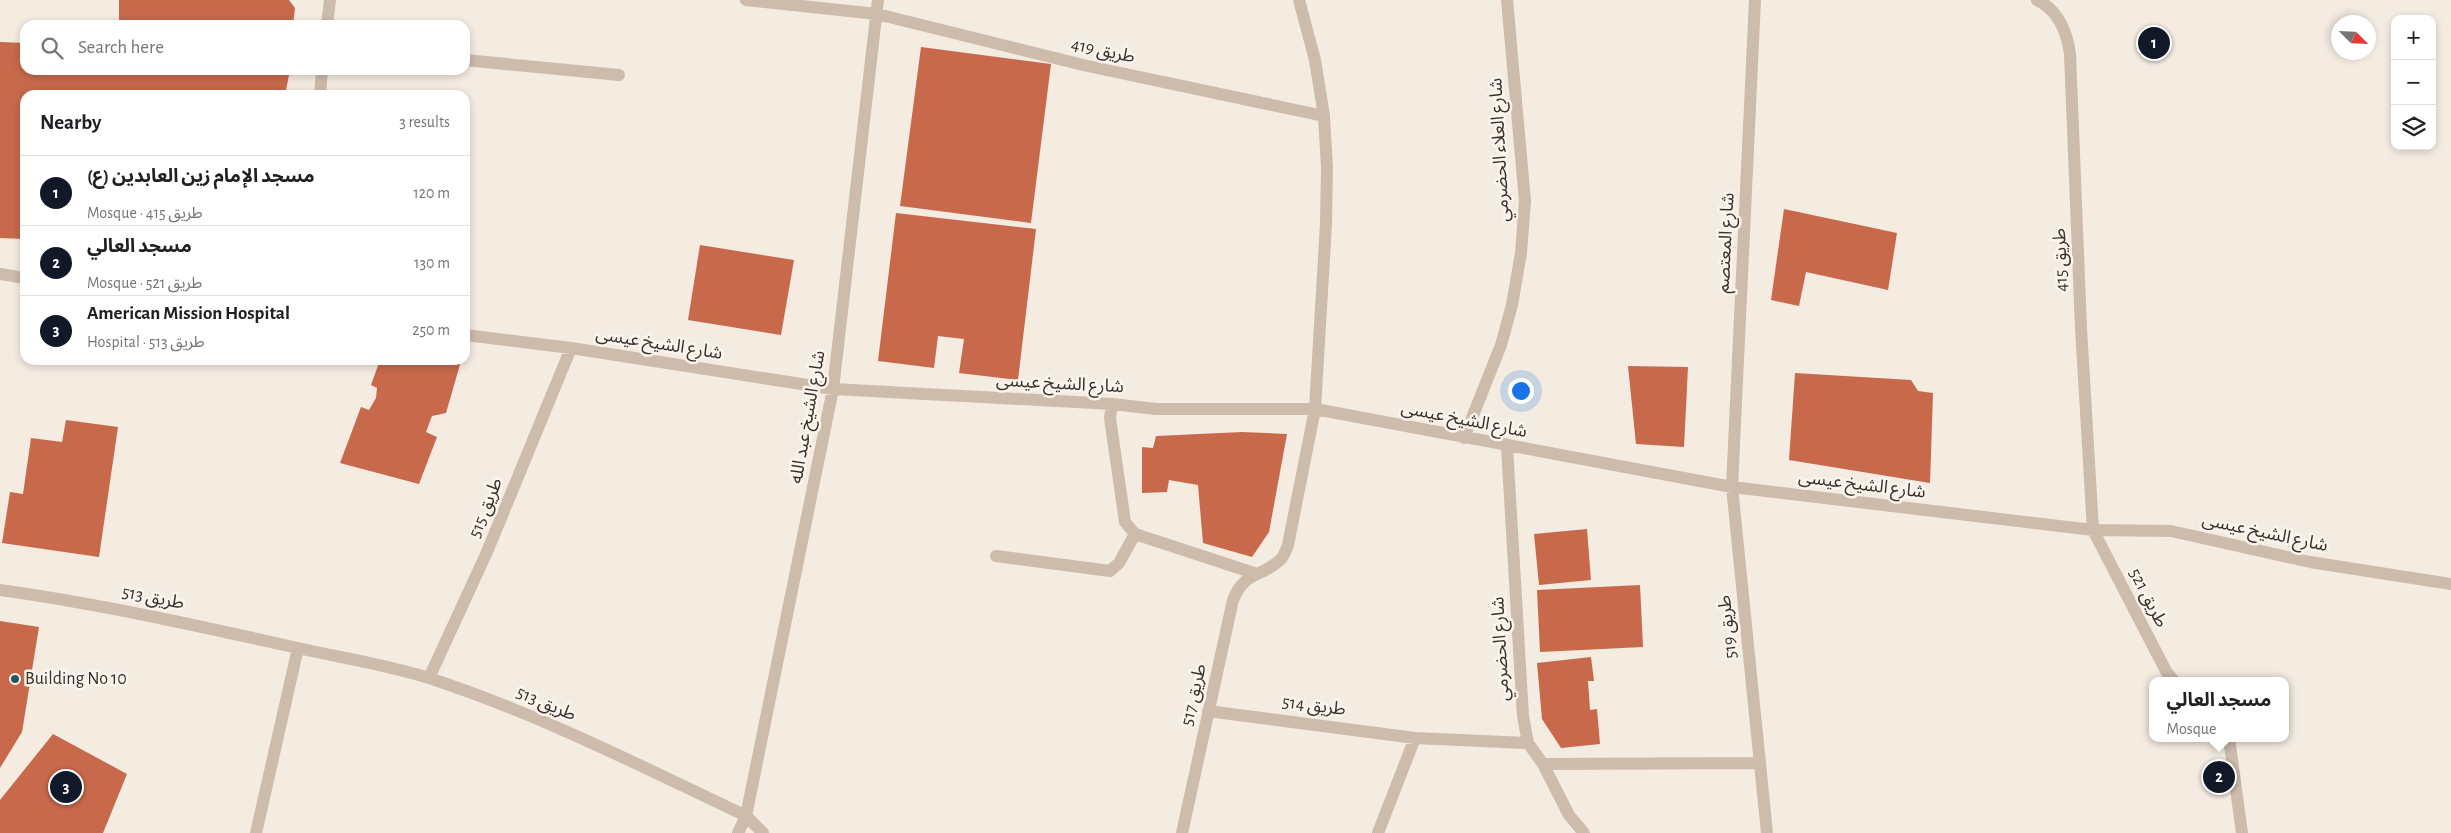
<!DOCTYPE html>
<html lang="en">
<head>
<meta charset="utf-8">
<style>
  :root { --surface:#fff; --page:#f6f6f6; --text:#202124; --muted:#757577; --line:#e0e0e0; --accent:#111827 }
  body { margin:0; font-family:"Alegreya Sans","Noto Sans Arabic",sans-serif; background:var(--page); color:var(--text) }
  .controls { position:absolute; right:15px; top:15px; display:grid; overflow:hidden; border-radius:10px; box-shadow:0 2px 8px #0003 }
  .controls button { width:45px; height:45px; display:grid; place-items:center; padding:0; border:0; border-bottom:1px solid var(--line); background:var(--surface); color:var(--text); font:25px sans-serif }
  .compass { position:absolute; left:2331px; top:15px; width:45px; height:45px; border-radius:50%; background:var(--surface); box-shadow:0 2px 8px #0003; rotate:114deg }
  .you { position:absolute; left:1520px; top:390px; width:18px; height:18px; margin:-12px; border:4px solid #fff; border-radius:50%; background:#1a73e8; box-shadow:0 0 0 8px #1a73e833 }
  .badge { display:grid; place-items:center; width:32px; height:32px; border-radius:50%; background:var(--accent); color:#fff; font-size:16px; font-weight:700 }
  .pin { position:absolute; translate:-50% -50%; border:2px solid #fff; box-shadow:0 1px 5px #0006 }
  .popup { position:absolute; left:2149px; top:677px; width:140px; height:65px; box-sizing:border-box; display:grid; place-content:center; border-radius:10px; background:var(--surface); filter:drop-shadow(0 1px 4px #0005); font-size:16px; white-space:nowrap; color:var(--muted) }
  .popup b { font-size:19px; color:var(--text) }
  .popup::after { content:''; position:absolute; left:50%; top:100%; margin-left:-10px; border:10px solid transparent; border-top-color:var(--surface) }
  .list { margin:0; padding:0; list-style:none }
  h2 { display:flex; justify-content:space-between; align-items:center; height:65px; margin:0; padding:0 20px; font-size:21px }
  h2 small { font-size:16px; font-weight:400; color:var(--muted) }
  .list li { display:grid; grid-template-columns:32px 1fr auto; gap:15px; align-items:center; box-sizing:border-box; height:70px; padding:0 20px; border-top:1px solid var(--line) }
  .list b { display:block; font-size:19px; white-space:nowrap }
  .list p { margin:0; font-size:16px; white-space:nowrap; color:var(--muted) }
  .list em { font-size:16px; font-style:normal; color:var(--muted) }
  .icon { flex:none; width:28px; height:28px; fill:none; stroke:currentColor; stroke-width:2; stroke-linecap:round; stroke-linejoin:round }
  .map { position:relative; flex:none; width:2451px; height:833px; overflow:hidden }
  .search { position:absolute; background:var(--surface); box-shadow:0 2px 8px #0003; left:20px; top:20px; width:450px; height:55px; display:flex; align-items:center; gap:12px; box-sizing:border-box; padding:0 18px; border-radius:15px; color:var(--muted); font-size:19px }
  .panel { position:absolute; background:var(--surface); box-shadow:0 2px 8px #0003; left:20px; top:90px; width:450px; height:275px; border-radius:15px }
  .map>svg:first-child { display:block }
  .building { fill:#c8694b }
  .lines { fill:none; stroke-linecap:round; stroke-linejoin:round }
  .minor { stroke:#cdbbac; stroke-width:12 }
  .poi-dot { fill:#1f5a5e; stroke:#fbf5ee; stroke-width:2 }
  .labels { text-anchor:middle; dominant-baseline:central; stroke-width:5; stroke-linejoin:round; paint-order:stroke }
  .street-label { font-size:18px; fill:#3b302b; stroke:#fbf5ee }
  .poi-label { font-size:18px; fill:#3b302b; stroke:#fbf5ee; text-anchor:start }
</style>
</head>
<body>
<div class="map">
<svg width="2451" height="833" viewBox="0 0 2451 833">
  <rect width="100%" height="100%" fill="#f4ebe1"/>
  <path class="building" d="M119,0H289L295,8L293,25H119Z
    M0,42L25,43V70H290L285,95H25V239L0,238Z
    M921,47L1051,64L1031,223L900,206Z
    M1784,209L1897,233L1888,290L1806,272L1799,306L1771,300Z
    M896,213L1036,229L1018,380L959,373L964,339L938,336L934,368L878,361Z
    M700,245L794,260L781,335L688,320Z
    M380,360L461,361L446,413L432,416L426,432L437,437L419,484L340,463L361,407L369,410L376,398L377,388L371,385Z
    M1628,366L1688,367L1684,447L1636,444Z
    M1795,373L1911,380L1918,391L1933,393L1930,483L1789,460Z
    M66,420L118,427L99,557L2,543L10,492L23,494L31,438L62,442Z
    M1242,432L1287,434L1269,532L1252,557L1203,543L1198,485L1169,480L1167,492L1142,493V447L1153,448L1156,436Z
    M1587,529L1591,580L1539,585L1534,534Z
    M1640,585L1643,647L1540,652L1537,590Z
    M0,621L39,627L22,732L0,768Z
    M1591,657L1594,681H1588L1590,710L1597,709L1600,744L1561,748L1542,719L1537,663Z
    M53,734L127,774L103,833H0V800Z"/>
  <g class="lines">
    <path class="minor" d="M746,0L877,14L1083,65L1324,116
      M1755,0L1732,487L1767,833
      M2037,0C2058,10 2067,32 2070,54L2081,328L2093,530L2166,671L2174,681
      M327,25L330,0
      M465,60L619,75
      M320,95L322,70
      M0,274L25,278
      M465,335L571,348L833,389L1112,404L1156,409H1315L1732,487L2093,530L2171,531L2310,562L2451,584
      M1112,404L1110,418L1125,522L1135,534L1257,574
      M1464,438L1501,345L1512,305L1521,253L1525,201L1507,0
      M1507,447L1523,716L1528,743L1543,764L1569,815L1584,833
      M996,556L1110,571L1119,563L1135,534
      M0,590C100,604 199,626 298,648C342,658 389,665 432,679C541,715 643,767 746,816L763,833
      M429,678L487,552L571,348
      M1208,711L1415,738L1528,743
      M2229,738L2242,833
      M1543,764L1759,763
      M256,833L298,648
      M738,833L746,816L833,389L878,0
      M1182,833L1233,600C1245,570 1262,578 1281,559C1284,556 1286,550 1288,545L1315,409L1326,224L1327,168L1324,116L1315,60L1299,0
      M1378,833L1415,738"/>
  </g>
  <circle class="poi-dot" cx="15" cy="679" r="5"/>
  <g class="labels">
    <g class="street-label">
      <text transform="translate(1103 51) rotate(12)">طريق 419</text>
      <text transform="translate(1500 150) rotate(-93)">شارع العلاء الحضرمي</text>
      <text transform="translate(1726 243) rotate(-87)">شارع المعتصم</text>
      <text transform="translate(2061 260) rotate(-92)">طريق 415</text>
      <text transform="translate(659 344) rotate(9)">شارع الشيخ عيسى</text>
      <text transform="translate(1060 384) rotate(3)">شارع الشيخ عيسى</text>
      <text transform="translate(808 417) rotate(-80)">شارع الشيخ عبد الله</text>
      <text transform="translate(1464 420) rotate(11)">شارع الشيخ عيسى</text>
      <text transform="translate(1862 485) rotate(7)">شارع الشيخ عيسى</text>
      <text transform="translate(486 508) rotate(-68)">طريق 515</text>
      <text transform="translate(2265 533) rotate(12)">شارع الشيخ عيسى</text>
      <text transform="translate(153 598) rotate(11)">طريق 513</text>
      <text transform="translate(2148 598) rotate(63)">طريق 521</text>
      <text transform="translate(1728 627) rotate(-96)">طريق 519</text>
      <text transform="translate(1501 649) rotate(-93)">شارع الحضرمي</text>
      <text transform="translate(1194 695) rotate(-77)">طريق 517</text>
      <text transform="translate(546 704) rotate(23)">طريق 513</text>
      <text transform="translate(1314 706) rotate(7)">طريق 514</text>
    </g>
    <g class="poi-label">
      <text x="25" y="679">Building No 10</text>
    </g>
  </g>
</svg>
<div class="controls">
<button>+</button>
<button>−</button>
<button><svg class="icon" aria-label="layers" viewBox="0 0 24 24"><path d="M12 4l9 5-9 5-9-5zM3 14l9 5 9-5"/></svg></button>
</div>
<svg class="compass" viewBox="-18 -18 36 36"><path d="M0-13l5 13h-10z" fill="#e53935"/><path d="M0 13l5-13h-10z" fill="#757577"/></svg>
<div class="you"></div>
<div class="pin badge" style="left:2154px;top:43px">1</div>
<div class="pin badge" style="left:2219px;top:777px">2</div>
<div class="popup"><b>مسجد العالي</b>Mosque</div>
<div class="pin badge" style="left:66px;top:787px">3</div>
<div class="search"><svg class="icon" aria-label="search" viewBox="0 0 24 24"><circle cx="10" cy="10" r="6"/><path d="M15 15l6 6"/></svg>Search here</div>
<section class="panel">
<h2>Nearby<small>3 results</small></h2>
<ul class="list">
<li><span class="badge">1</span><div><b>مسجد الإمام زين العابدين (ع)</b><p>Mosque · طريق 415</p></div><em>120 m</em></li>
<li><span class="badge">2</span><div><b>مسجد العالي</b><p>Mosque · طريق 521</p></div><em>130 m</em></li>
<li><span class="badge">3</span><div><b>American Mission Hospital</b><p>Hospital · طريق 513</p></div><em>250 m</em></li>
</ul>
</section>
</div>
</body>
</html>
